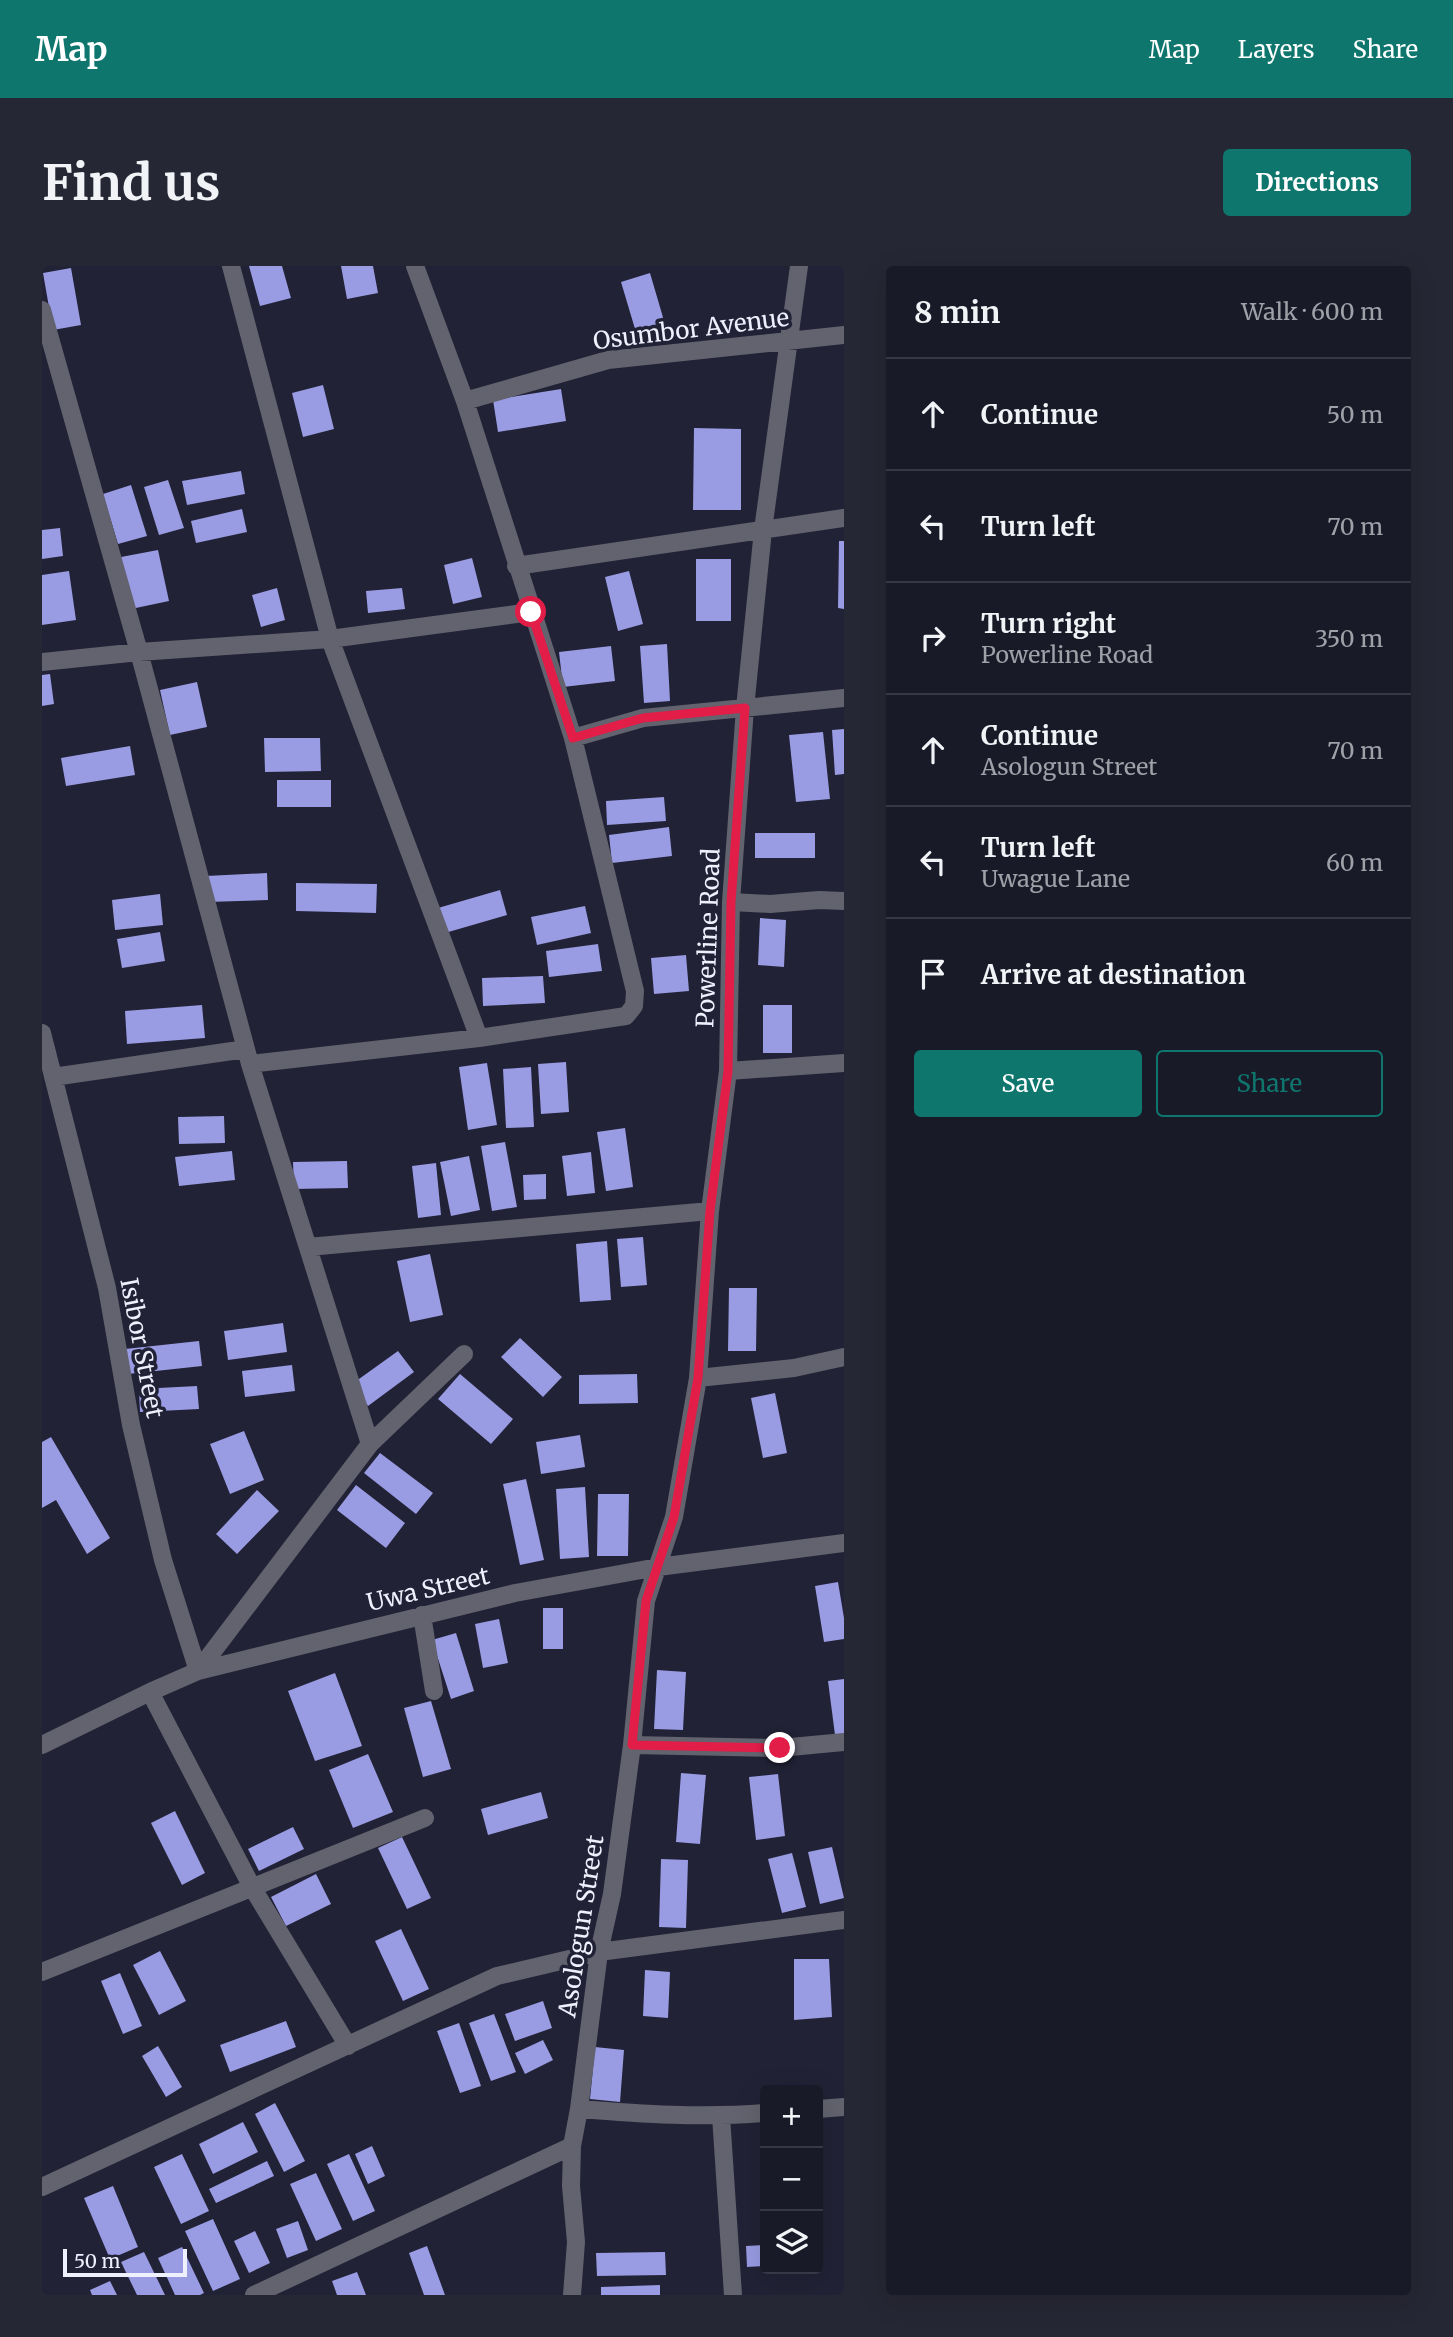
<!DOCTYPE html>
<html lang="en">
<head>
<meta charset="utf-8">
<style>
  :root { --surface:#191a28; --page:#262734; --text:#f1f3f6; --muted:#9fa1a8; --line:#373845; --accent:#0f766e }
  body { margin:0; font-family:Merriweather,serif; background:var(--page); color:var(--text) }
  .controls { position:absolute; right:21px; bottom:21px; display:grid; overflow:hidden; border-radius:7px; box-shadow:0 7px 28px #0002 }
  .controls button { width:63px; height:63px; display:grid; place-items:center; padding:0; border:0; border-bottom:2px solid var(--line); background:var(--surface); color:var(--text); font:35px sans-serif }
  .scale { position:absolute; left:21px; bottom:18px; width:124px; box-sizing:border-box; padding-left:7px; border:4px solid #eff0fe; border-top:0; font-size:19px; line-height:24px; white-space:nowrap; color:#eff0fe; -webkit-text-stroke:5px #212235; paint-order:stroke }
  .stop { position:absolute; width:21px; height:21px; margin:-16px; border:5px solid #e11d48; border-radius:50%; background:#fff }
  .stop.end { background:#e11d48; border-color:#fff; box-shadow:0 2px 7px #0008 }
  .list { margin:0; padding:0; list-style:none }
  h2 { display:flex; justify-content:space-between; align-items:center; height:91px; margin:0; padding:0 28px; font-size:30px }
  h2 small { font-size:23px; font-weight:400; color:var(--muted) }
  .list li { display:grid; grid-template-columns:46px 1fr auto; gap:21px; align-items:center; box-sizing:border-box; height:112px; padding:0 28px; border-top:2px solid var(--line) }
  .list b { display:block; font-size:26px; white-space:nowrap }
  .list p { margin:0; font-size:23px; white-space:nowrap; color:var(--muted) }
  .list em { font-size:23px; font-style:normal; color:var(--muted) }
  .actions { display:flex; gap:14px; padding:21px 28px }
  .actions a { flex:1; padding:16px 0; border:2px solid var(--accent); border-radius:7px; text-align:center; font-size:24px; color:var(--accent) }
  .actions .main { background:var(--accent); color:#fff }
  .icon { flex:none; width:38px; height:38px; fill:none; stroke:currentColor; stroke-width:2; stroke-linecap:round; stroke-linejoin:round }
  .map { position:relative; flex:none; width:802px; height:2029px; overflow:hidden; border-radius:7px }
  header { display:flex; align-items:center; gap:42px; box-sizing:border-box; height:98px; padding:0 35px; background:var(--accent); color:#fff }
  header strong { font-size:33px }
  nav { display:flex; gap:38px; margin-inline-start:auto; font-size:24px }
  .intro { display:flex; align-items:center; justify-content:space-between; box-sizing:border-box; height:168px; padding:0 42px }
  h1 { margin:0; font-size:49px }
  .button { padding:18px 32px; border-radius:7px; background:var(--accent); color:#fff; font-size:24px; font-weight:700 }
  main { display:flex; gap:42px; padding:0 42px }
  aside { flex:1; background:var(--surface); border-radius:7px; box-shadow:0 7px 28px #0002 }
  .map>svg:first-child { display:block }
  .building { fill:#999be3 }
  .lines { fill:none; stroke-linecap:round; stroke-linejoin:round }
  .minor { stroke:#62636e; stroke-width:18 }
  .route { stroke:#e11d48; stroke-width:9 }
  .labels { text-anchor:middle; dominant-baseline:central; stroke-width:7; stroke-linejoin:round; paint-order:stroke }
  .street-label { font-size:24px; fill:#eff0fe; stroke:#212235 }
</style>
</head>
<body>
<header>
<strong>Map</strong>
<nav><a>Map</a><a>Layers</a><a>Share</a></nav>
</header>
<div class="intro"><h1>Find us</h1><a class="button">Directions</a></div>
<main>
<div class="map">
<svg width="802" height="2029" viewBox="0 0 802 2029">
  <rect width="100%" height="100%" fill="#212235"/>
  <path class="building" d="M207,0H240L249,32L218,40Z
    M299,0H331L336,27L305,33Z
    M29,2L39,59L11,64L1,7Z
    M608,7L625,65L596,73L579,16Z
    M281,119L292,163L261,171L250,127Z
    M519,123L524,155L456,166L451,134Z
    M652,162L699,163V244H651Z
    M199,205L203,228L145,239L140,215Z
    M126,214L142,262L117,269L102,221Z
    M89,219L105,270L76,278L61,228Z
    M200,243L205,266L154,277L149,255Z
    M18,262L21,290L0,293V264Z
    M797,275H802V343L796,342Z
    M116,284L127,335L89,343L79,291Z
    M430,292L440,331L411,338L402,299Z
    M654,293H689V355H654Z
    M27,305L34,354L0,359V309Z
    M587,305L601,358L576,365L563,311Z
    M235,322L243,354L219,361L210,329Z
    M360,322L363,343L326,347L324,325Z
    M625,378L628,435L602,437L598,380Z
    M569,380L573,415L521,421L517,386Z
    M8,408L12,438L0,440V409Z
    M155,416L165,461L128,469L118,424Z
    M802,463V508L793,509L790,464Z
    M781,466L788,533L754,536L747,469Z
    M222,472H278L279,505L223,506Z
    M88,480L93,509L24,520L19,492Z
    M235,514H289V541H235Z
    M622,531L624,555L565,559L564,535Z
    M627,561L630,590L570,597L567,569Z
    M713,567H773V592H713Z
    M225,607L226,634L165,636L164,610Z
    M254,617L335,618L334,647L254,645Z
    M458,624L465,649L403,667L396,642Z
    M118,628L121,659L73,664L70,634Z
    M543,640L549,667L495,679L489,651Z
    M718,652L744,654L742,701L716,699Z
    M118,666L123,695L80,702L75,673Z
    M556,678L560,705L507,711L504,685Z
    M644,689L647,725L612,728L609,692Z
    M501,710L503,737L441,740L440,712Z
    M160,739L163,772L85,778L83,745Z
    M721,739H750V787H721Z
    M524,796L527,846L499,848L496,798Z
    M445,797L455,859L426,864L417,801Z
    M489,801L492,861L464,862L461,803Z
    M182,850L183,877L137,878L136,851Z
    M583,862L591,921L564,925L555,866Z
    M463,876L475,941L450,945L439,880Z
    M190,885L193,914L137,920L133,891Z
    M549,886L553,927L525,930L520,890Z
    M427,890L438,944L409,950L398,896Z
    M305,895L306,922L252,923L251,896Z
    M394,897L399,949L376,952L370,900Z
    M504,908V933L482,934L481,909Z
    M601,971L605,1019L579,1021L575,973Z
    M565,975L569,1034L538,1036L534,978Z
    M388,988L401,1049L368,1056L355,995Z
    M687,1022H715L714,1085H686Z
    M241,1057L245,1086L186,1094L182,1065Z
    M478,1072L520,1111L501,1131L459,1091Z
    M157,1075L160,1100L86,1108L83,1083Z
    M356,1085L372,1106L326,1140L310,1118Z
    M250,1099L253,1125L203,1131L200,1105Z
    M418,1108L471,1153L449,1178L396,1133Z
    M595,1108L596,1137L537,1138V1109Z
    M155,1120L157,1143L98,1146L97,1123Z
    M733,1127L745,1187L721,1192L709,1132Z
    M202,1165L222,1214L188,1228L168,1178Z
    M538,1169L543,1201L499,1208L494,1176Z
    M9,1171L68,1272L45,1288L14,1234L0,1242V1176Z
    M338,1187L391,1227L374,1248L322,1207Z
    M484,1213L502,1294L478,1299L461,1218Z
    M314,1219L363,1257L344,1282L295,1244Z
    M543,1221L547,1291L518,1293L514,1223Z
    M215,1224L237,1245L195,1288L174,1268Z
    M556,1228H587L586,1290H555Z
    M796,1316L802,1352V1373L782,1376L773,1320Z
    M501,1342H521V1383H501Z
    M457,1353L466,1397L441,1402L433,1358Z
    M414,1367L432,1425L409,1433L390,1374Z
    M615,1404L644,1406L641,1464L612,1463Z
    M293,1407L320,1480L273,1495L246,1425Z
    M802,1413V1468L793,1469L786,1415Z
    M389,1435L409,1503L381,1511L362,1442Z
    M326,1488L351,1546L311,1562L287,1504Z
    M639,1507L664,1509L658,1578L634,1576Z
    M736,1508L743,1570L714,1574L707,1511Z
    M499,1526L506,1552L446,1569L439,1543Z
    M133,1545L163,1607L140,1619L109,1557Z
    M251,1561L262,1583L217,1605L206,1583Z
    M360,1571L389,1632L365,1643L336,1582Z
    M790,1581L802,1632L778,1638L766,1586Z
    M750,1587L764,1641L740,1647L726,1593Z
    M619,1593L646,1594L644,1662L617,1661Z
    M274,1608L289,1638L244,1660L229,1631Z
    M359,1663L387,1723L361,1735L333,1675Z
    M118,1685L144,1735L117,1749L91,1699Z
    M752,1693H787L790,1751L752,1754Z
    M603,1704L628,1706L626,1752L601,1750Z
    M78,1707L100,1760L81,1768L59,1715Z
    M501,1735L510,1762L473,1775L463,1748Z
    M452,1748L474,1806L449,1815L427,1757Z
    M244,1755L254,1781L188,1806L178,1779Z
    M417,1757L439,1820L418,1827L395,1765Z
    M501,1774L511,1794L483,1808L473,1787Z
    M116,1780L140,1821L124,1831L100,1790Z
    M553,1781L582,1784L578,1836L548,1833Z
    M233,1837L263,1895L242,1906L213,1848Z
    M201,1856L216,1886L171,1908L157,1878Z
    M330,1880L343,1910L326,1918L313,1888Z
    M140,1888L167,1945L139,1958L112,1901Z
    M307,1888L333,1945L311,1955L285,1898Z
    M225,1895L232,1910L174,1937L167,1923Z
    M274,1907L300,1963L274,1975L248,1918Z
    M71,1920L96,1981L68,1993L42,1932Z
    M171,1953L198,2013L171,2025L143,1965Z
    M256,1955L266,1984L245,1992L234,1963Z
    M213,1965L228,1997L207,2007L192,1975Z
    M723,1979V2000L705,2001L704,1980Z
    M385,1980L403,2029H382L367,1987Z
    M140,1981L162,2027L158,2029H133L116,1992Z
    M102,1986L123,2029H95L79,1996Z
    M623,1986L624,2009L555,2010L554,1987Z
    M315,2006L324,2029H295L290,2015Z
    M68,2015L75,2029H50L48,2024Z
    M618,2019V2029H559V2021Z"/>
  <g class="lines">
    <path class="minor" d="M189,0L288,373L437,772
      M0,44L97,386L208,798L328,1178
      M423,135L566,94L802,69
      M474,300L802,252
      M0,396L97,386L288,373L489,346
      M531,472L601,452L802,432
      M689,636L728,638L777,634L802,635
      M0,767L65,1022L89,1159L121,1294L156,1405
      M208,798L437,772L584,750L592,740L593,725L531,472L423,135L373,0
      M686,805L802,797
      M11,811L204,783
      M266,981L668,945
      M656,1112L752,1102L802,1091
      M380,1349L392,1425
      M156,1405L328,1178L422,1088
      M108,1426L210,1621L306,1780
      M0,1479L108,1426L156,1405L473,1327L616,1301L802,1277
      M590,1479L738,1482L802,1476
      M0,1706L383,1552
      M537,1843C600,1848 661,1852 723,1847
      M776,1843L802,1841
      M679,1850L691,2029
      M0,1921L455,1710L557,1686L802,1654
      M212,2029L530,1880
      M530,2029L534,1976L529,1920L530,1880L537,1843L557,1686L570,1628L590,1479L604,1335L632,1251L656,1112L668,945L686,805L689,636L703,442L721,264L757,0"/>
  </g>
  <g class="lines">
    <path class="route" d="M489,346L531,472L601,452L703,442L689,636L686,805L668,945L656,1112L632,1251L604,1335L590,1479L738,1482"/>
  </g>
  <g class="labels">
    <g class="street-label">
      <text transform="translate(649 63) rotate(-7)">Osumbor Avenue</text>
      <text transform="translate(666 672) rotate(-88)">Powerline Road</text>
      <text transform="translate(100 1082) rotate(79)">Isibor Street</text>
      <text transform="translate(386 1323) rotate(-13)">Uwa Street</text>
      <text transform="translate(539 1660) rotate(-81)">Asologun Street</text>
    </g>
  </g>
</svg>
<div class="controls">
<button>+</button>
<button>−</button>
<button><svg class="icon" aria-label="layers" viewBox="0 0 24 24"><path d="M12 4l9 5-9 5-9-5zM3 14l9 5 9-5"/></svg></button>
</div>
<div class="scale">50 m</div>
<div class="stop" style="left:489px;top:346px"></div>
<div class="stop end" style="left:738px;top:1482px"></div>
</div>
<aside>
<h2>8 min<small>Walk · 600 m</small></h2>
<ul class="list">
<li><svg class="icon" aria-label="ahead" viewBox="0 0 24 24"><path d="M12 20V5M6 11l6-6 6 6"/></svg><div><b>Continue</b></div><em>50 m</em></li>
<li><svg class="icon" aria-label="left" viewBox="0 0 24 24"><path d="M17 20v-9H6M10 6l-5 5 5 5"/></svg><div><b>Turn left</b></div><em>70 m</em></li>
<li><svg class="icon" aria-label="right" viewBox="0 0 24 24"><path d="M7 20v-9h11M14 6l5 5-5 5"/></svg><div><b>Turn right</b><p>Powerline Road</p></div><em>350 m</em></li>
<li><svg class="icon" aria-label="ahead" viewBox="0 0 24 24"><path d="M12 20V5M6 11l6-6 6 6"/></svg><div><b>Continue</b><p>Asologun Street</p></div><em>70 m</em></li>
<li><svg class="icon" aria-label="left" viewBox="0 0 24 24"><path d="M17 20v-9H6M10 6l-5 5 5 5"/></svg><div><b>Turn left</b><p>Uwague Lane</p></div><em>60 m</em></li>
<li><svg class="icon" aria-label="arrive" viewBox="0 0 24 24"><path d="M6 21V4h12l-3 4 3 4H6"/></svg><div><b>Arrive at destination</b></div></li>
</ul>
<div class="actions"><a class="main">Save</a><a>Share</a></div>
</aside>
</main>
</body>
</html>
